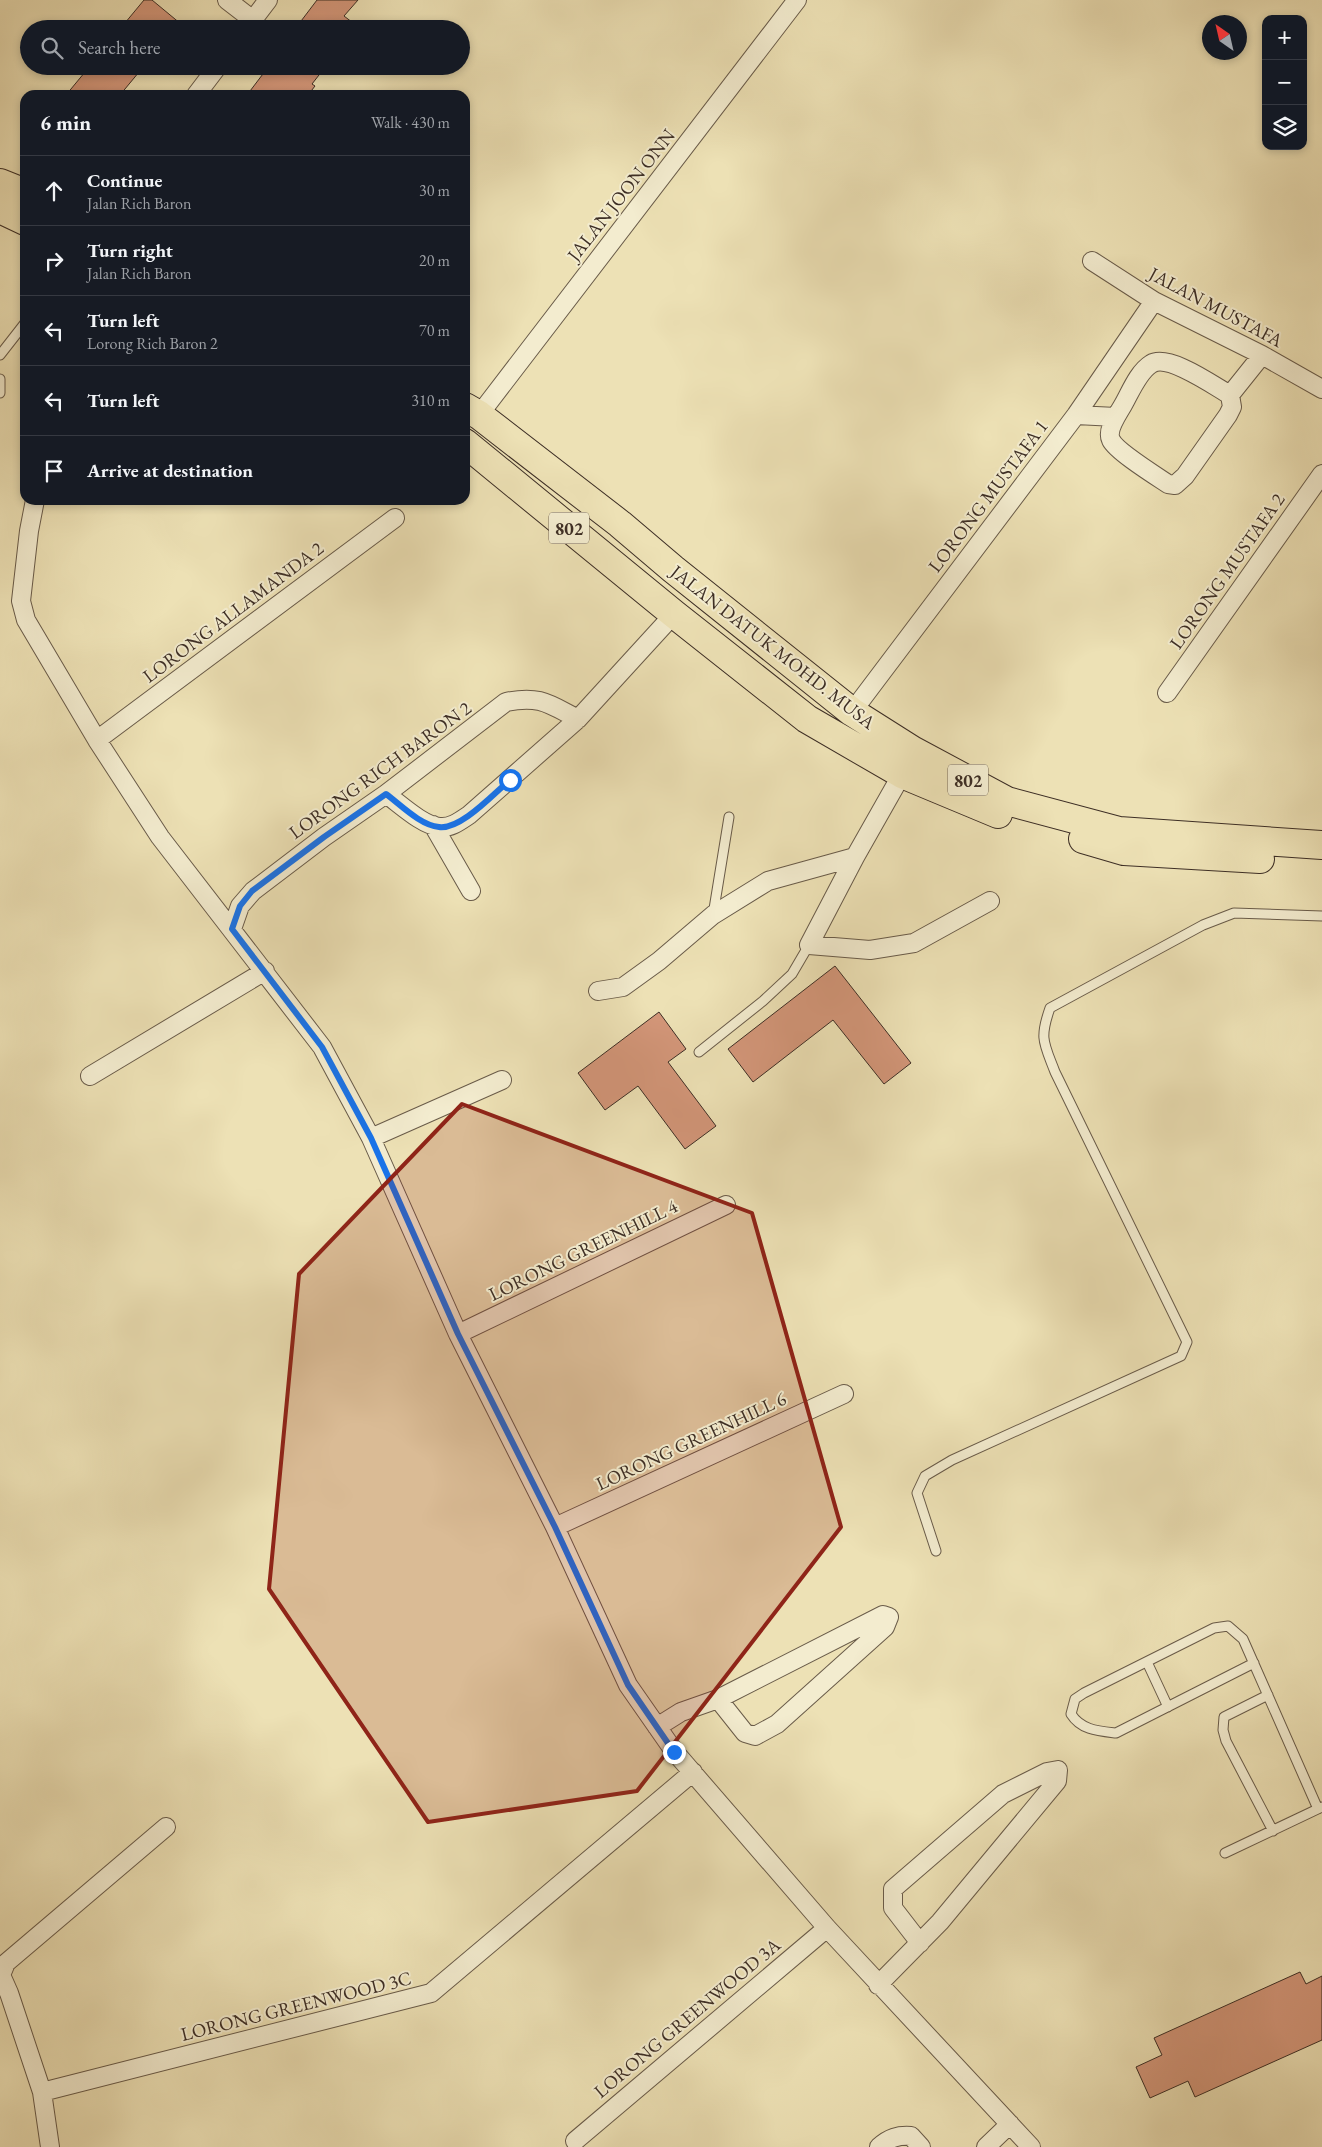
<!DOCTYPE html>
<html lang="en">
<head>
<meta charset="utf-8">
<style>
  :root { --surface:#171b24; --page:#20242c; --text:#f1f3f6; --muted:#9ea1a6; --line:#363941 }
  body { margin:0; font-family:"EB Garamond",serif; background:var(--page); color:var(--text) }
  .controls { position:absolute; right:15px; top:15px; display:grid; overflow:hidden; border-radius:10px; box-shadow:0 2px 8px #0003 }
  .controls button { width:45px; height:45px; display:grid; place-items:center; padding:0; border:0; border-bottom:1px solid var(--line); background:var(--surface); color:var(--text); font:25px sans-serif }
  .compass { position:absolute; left:1202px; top:15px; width:45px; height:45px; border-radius:50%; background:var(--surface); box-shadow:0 2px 8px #0003; rotate:326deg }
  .stop { position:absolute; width:15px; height:15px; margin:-11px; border:4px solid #1a73e8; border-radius:50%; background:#fff }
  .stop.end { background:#1a73e8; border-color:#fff; box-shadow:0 1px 5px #0008 }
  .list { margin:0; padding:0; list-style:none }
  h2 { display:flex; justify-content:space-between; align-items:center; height:65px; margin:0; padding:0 20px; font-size:21px }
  h2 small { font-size:16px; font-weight:400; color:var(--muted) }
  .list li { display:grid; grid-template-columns:32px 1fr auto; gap:15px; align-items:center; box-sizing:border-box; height:70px; padding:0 20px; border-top:1px solid var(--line) }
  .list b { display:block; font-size:19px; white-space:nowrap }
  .list p { margin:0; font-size:16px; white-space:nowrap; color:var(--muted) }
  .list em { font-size:16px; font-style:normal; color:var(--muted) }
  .icon { flex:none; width:28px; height:28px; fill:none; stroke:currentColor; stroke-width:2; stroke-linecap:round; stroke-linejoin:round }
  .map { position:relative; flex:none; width:1322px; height:2147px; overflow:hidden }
  .search { position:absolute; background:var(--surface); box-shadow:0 2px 8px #0003; left:20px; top:20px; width:450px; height:55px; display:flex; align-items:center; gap:12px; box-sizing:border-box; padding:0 18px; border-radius:28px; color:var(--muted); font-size:19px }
  .panel { position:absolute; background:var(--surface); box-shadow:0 2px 8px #0003; left:20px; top:90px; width:450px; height:415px; border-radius:15px }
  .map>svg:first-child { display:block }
  .building { fill:#d39679; stroke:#3d2e25 }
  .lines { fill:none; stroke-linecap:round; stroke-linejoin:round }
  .lane-casing { stroke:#695b49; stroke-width:11 }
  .street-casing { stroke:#695b49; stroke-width:20 }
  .highway-casing { stroke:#3d2e25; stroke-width:30 }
  .lane { stroke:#f3eccf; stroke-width:9 }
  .street { stroke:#f3eccf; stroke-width:18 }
  .highway { stroke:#ede1b5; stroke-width:28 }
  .route { stroke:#1a73e8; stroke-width:6 }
  .marked { fill:#8f2418; fill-opacity:0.2; stroke:#8f2418; stroke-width:4; stroke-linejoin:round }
  .labels { text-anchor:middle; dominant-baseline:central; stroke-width:4; stroke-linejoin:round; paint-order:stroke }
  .shield { fill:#f3eccf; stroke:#746758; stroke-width:1 }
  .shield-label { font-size:18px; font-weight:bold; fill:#3d2e25 }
  .street-label { font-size:19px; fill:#3d2e25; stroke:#f3eccf }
</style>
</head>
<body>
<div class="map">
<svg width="1322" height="2147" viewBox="0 0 1322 2147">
  <rect width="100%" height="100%" fill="#ede1b5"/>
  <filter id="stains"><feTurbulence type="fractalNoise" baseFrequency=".004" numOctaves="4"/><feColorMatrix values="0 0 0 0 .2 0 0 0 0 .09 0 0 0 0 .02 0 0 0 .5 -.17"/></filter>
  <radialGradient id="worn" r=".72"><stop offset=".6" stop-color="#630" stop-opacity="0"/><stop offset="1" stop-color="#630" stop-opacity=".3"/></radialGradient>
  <path class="building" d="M144,0H152L187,29H120Z
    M317,0H358L344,16L361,29H295Z
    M90,66H144L120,95H66Z
    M269,66H326L312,84L315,86L308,95H247Z
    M835,966L911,1063L884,1084L833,1020L753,1082L728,1049Z
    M659,1012L686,1049L668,1062L716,1126L685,1149L638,1086L605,1110L578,1073Z
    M1300,1972L1306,1984L1322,1976V2040L1195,2097L1188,2081L1150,2098L1136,2067L1162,2055L1154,2038Z"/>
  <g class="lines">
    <g class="lane-casing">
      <path id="lane" d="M0,355L25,323
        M0,379V393
        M713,915L729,817
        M699,1052L763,1001L792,974L809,945
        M936,1551L917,1493L925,1476L952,1460L1181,1356L1187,1342L1055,1072C1044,1043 1039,1039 1050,1008L1203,925L1234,913L1322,916
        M1147,1662L1168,1707
        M1254,1663L1116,1733C1098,1731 1081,1730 1071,1714L1075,1699L1084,1693L1214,1628L1228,1626L1243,1639L1318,1809
        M1268,1695L1224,1717L1223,1730L1226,1741L1273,1831
        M1225,1853L1322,1807"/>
    </g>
    <g class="street-casing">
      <path id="street" d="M227,0L253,20
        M246,29L268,0
        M196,95L218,66
        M1092,261L1154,301L1262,355L1322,389
        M1230,395C1214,386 1168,353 1151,364C1138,372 1130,393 1123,405C1118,414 1106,430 1111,440C1116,451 1156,476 1168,484L1175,485L1185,476L1228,415L1232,407L1230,395L1262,355
        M479,415L797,0
        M1076,415L1116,417
        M35,500L29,531L21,601L26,620L97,740L160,837L322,1047L371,1138L458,1334L555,1527L628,1685L674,1751L827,1928L1031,2147
        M1167,693L1322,474
        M852,712L1076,415L1154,301
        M97,740L395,518
        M902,774L855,857L809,945L870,950L914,943L990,901
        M386,794C400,804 423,826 440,827C451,828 460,821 469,815L578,719L674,614
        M433,825L471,891
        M232,929L240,906L253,891L324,837L386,794L506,702C540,695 549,704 578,719
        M598,991L623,987L659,961L713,915L768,881L855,857
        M90,1076L265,971
        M371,1138L502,1080
        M458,1334L726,1205
        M555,1527L844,1394
        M657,1727L681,1712L718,1699L883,1615L889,1617L885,1627L777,1724L755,1736L745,1733L718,1699
        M878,1985L940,1922L1057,1781L1058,1770L1047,1772L1003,1794L893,1889V1908L920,1943
        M42,2092L431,1993L693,1772
        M575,2141L827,1928
        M50,2147L42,2092L9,1993L1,1975L6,1963L166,1827
        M879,2147C889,2138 898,2135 911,2136L921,2147
        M986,2147L1010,2124"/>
    </g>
    <g class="highway-casing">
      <path id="highway" d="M0,183L25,193
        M0,209L25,221
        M465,407L479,415L620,524L673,569L852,712L912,750L1007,801L1119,831L1322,845
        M465,443L674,614L807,719L902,774L998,814
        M1083,839L1124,851L1260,859"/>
    </g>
    <use href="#lane" class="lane"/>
    <use href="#street" class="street"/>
    <use href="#highway" class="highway"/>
  </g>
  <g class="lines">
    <path class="route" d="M510,780C494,793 461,830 439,827C420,825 401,805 386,794L324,837L252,891L240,906L232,929L322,1047L371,1138L458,1334L555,1527L628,1685L674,1752"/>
  </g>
  <path class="marked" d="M462,1104L752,1213L841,1527L637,1791L428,1822L269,1589L299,1274Z"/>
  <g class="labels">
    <g class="shield">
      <rect x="549" y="512.5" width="40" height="31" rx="4"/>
      <rect x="948" y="764.5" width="40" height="31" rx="4"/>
    </g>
    <g class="shield-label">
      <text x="569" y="528">802</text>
      <text x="968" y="780">802</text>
    </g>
    <g class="street-label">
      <text transform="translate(621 195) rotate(-52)">JALAN JOON ONN</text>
      <text transform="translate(1216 307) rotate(28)">JALAN MUSTAFA</text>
      <text transform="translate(988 496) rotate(-53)">LORONG MUSTAFA 1</text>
      <text transform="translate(1227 571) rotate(-55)">LORONG MUSTAFA 2</text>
      <text transform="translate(233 612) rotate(-37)">LORONG ALLAMANDA 2</text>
      <text transform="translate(773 647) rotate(38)">JALAN DATUK MOHD. MUSA</text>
      <text transform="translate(380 770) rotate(-36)">LORONG RICH BARON 2</text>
      <text transform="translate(583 1250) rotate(-26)">LORONG GREENHILL 4</text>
      <text transform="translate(691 1441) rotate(-25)">LORONG GREENHILL 6</text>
      <text transform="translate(296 2006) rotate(-14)">LORONG GREENWOOD 3C</text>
      <text transform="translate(687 2018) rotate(-40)">LORONG GREENWOOD 3A</text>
    </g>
  </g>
  <rect width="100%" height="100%" filter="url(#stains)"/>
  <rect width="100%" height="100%" fill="url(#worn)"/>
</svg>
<div class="controls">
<button>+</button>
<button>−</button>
<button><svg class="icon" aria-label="layers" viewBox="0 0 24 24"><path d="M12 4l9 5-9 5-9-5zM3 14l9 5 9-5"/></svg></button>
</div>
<svg class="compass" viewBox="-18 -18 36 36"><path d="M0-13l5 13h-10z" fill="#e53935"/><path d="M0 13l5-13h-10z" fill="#9ea1a6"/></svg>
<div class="stop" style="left:510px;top:780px"></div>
<div class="stop end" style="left:674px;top:1752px"></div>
<div class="search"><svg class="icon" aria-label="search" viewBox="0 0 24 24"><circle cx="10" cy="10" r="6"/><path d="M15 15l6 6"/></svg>Search here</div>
<section class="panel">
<h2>6 min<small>Walk · 430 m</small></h2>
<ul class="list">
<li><svg class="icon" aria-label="ahead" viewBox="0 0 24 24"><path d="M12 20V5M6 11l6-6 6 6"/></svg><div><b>Continue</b><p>Jalan Rich Baron</p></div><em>30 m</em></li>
<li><svg class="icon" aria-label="right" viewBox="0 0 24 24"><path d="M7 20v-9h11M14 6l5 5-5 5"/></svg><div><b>Turn right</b><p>Jalan Rich Baron</p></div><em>20 m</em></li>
<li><svg class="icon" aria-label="left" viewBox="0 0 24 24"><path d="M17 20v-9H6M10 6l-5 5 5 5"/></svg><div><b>Turn left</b><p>Lorong Rich Baron 2</p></div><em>70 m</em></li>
<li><svg class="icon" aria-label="left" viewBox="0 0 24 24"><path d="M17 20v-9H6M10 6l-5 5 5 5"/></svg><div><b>Turn left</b></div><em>310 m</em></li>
<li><svg class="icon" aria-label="arrive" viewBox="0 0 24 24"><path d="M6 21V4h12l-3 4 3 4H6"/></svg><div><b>Arrive at destination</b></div></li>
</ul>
</section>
</div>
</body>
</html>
